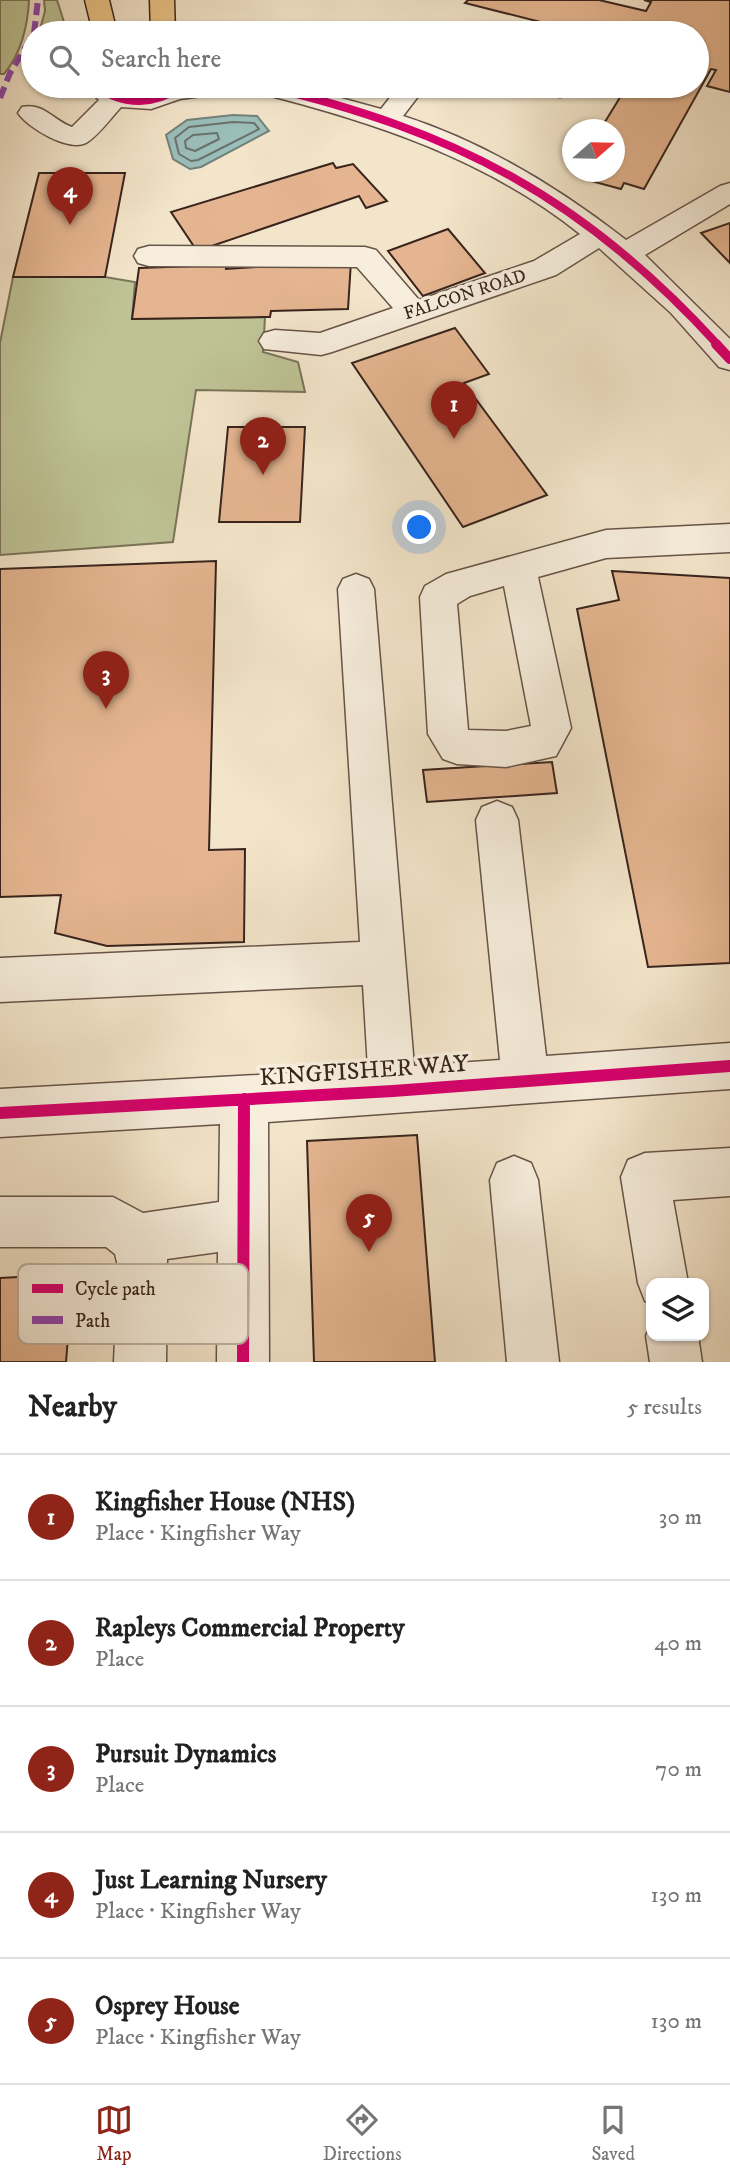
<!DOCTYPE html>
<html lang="en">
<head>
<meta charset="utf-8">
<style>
  :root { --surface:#fff; --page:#f2f2f2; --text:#222; --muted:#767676; --line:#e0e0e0; --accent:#8f2418 }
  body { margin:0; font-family:"IM FELL DW Pica",serif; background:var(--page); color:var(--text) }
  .controls { position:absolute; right:21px; bottom:21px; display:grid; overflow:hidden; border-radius:14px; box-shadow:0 2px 5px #0004 }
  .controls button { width:63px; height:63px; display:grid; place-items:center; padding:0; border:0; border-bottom:2px solid var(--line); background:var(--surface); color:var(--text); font:35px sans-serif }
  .compass { position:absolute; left:562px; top:119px; width:63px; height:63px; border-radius:50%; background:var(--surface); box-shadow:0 2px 5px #0004; rotate:70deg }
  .you { position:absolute; left:420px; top:528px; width:24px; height:24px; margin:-18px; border:5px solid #fff; border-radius:50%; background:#1a73e8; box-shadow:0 0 0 10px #1a73e833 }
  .badge { display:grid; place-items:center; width:46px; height:46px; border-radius:50%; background:var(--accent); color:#fff; font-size:23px; font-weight:700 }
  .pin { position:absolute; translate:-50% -58px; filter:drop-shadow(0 2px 4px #0008) }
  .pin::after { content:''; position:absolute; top:37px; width:24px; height:21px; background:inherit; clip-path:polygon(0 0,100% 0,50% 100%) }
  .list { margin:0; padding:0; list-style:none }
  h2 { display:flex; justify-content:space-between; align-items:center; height:91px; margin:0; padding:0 28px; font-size:30px }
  h2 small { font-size:23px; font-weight:400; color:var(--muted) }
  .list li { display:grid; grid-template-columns:46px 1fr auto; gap:21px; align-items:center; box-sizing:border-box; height:126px; padding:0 28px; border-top:2px solid var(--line) }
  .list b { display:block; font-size:26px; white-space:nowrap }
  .list p { margin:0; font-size:23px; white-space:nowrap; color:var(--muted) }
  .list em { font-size:23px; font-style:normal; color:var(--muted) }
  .icon { flex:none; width:38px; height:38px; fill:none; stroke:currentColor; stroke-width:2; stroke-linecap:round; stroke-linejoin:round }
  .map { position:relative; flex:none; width:730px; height:1362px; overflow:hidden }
  .search { position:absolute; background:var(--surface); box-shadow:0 2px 5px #0004; left:21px; right:21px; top:21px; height:77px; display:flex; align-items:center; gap:18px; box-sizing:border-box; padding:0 24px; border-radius:38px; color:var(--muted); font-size:26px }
  .sheet { height:721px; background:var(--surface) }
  nav { display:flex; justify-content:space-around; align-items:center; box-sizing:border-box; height:98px; border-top:2px solid var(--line); background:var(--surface); font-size:19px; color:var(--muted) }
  nav a { display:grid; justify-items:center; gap:4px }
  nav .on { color:var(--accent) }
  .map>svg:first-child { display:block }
  .green { fill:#bec395; stroke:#7b7459; stroke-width:2 }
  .water { fill:#9bbfba; stroke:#73817b; stroke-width:2 }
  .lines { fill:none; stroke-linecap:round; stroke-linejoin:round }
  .shore { stroke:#6a726c; stroke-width:2 }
  .building { fill:#e4b590; stroke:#38241d; stroke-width:2 }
  .minor-casing { stroke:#675448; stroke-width:3 }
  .highway-casing { stroke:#38241d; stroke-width:3 }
  .minor { fill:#f7eedd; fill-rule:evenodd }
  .highway { fill:#eac285; fill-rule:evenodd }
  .quiet { stroke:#8e44ad; stroke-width:6; stroke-dasharray:12 6; stroke-linecap:butt }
  .cycleway-far2-casing { stroke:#f7eedd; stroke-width:11 }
  .cycleway-far1-casing { stroke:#f7eedd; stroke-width:14 }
  .cycleway-casing { stroke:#f7eedd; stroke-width:17 }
  .cycleway-far2 { stroke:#d6006c; stroke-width:8 }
  .cycleway-far1 { stroke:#d6006c; stroke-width:10 }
  .cycleway { stroke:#d6006c; stroke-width:12 }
  .labels { text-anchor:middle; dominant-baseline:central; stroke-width:7; stroke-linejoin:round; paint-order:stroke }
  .far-street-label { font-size:18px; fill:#38241d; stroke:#f7eedd }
  .near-street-label { font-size:24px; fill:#38241d; stroke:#f7eedd }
  .key { fill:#f7eedd; stroke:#beb1a3; stroke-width:2 }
  .key-label { font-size:19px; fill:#38241d }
</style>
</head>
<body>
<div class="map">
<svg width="730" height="1362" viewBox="0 0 730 1362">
  <rect width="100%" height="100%" fill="#f3e5ca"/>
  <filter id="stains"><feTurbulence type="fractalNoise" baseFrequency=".00286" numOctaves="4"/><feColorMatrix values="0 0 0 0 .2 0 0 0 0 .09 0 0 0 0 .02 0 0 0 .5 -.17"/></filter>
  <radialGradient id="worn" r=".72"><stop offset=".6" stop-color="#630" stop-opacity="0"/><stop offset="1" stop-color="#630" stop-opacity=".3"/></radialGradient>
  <path class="green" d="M0,0H29C28,25 21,54 4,74H0Z
    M44,0H57L64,22L81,33H39L45,11Z
    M13,277H105L135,282L132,319L265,317L263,352L298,362L305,392L196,390L173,542L0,555V343Z"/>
  <path class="water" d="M233,115L257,116L269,131L201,167L190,169L173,159L166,135L187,120Z"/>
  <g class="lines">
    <path class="shore" d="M233,122L254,123L259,129L198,160L191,161L179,154L175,138L189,127Z
      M217,133L219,139L195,151L186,148L185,141L193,135Z"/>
  </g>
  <path class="building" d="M468,0H599L646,11L651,2L644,0H730V92L707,86L716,70L711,69L644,189L624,183L621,189L591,181L595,175L584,172H614V130H600L627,86H697V33H584L465,3Z
    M333,163L336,168L353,164L387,201L366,208L359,196L197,251L171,212Z
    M39,173H125L105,277H13Z
    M730,223V263L701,233Z
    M448,229L485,273L423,296L388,251Z
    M351,261L348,309L271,311L270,317H265L132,319L139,268L226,265V269Z
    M455,328L489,374L464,383L547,495L463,527L352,363Z
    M228,427H305L300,522H219Z
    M216,561L209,850L245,849L244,942L107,946L55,933L61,895L0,897V569Z
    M612,571L730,578V963L648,967L577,609L619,600Z
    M552,762L557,793L427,802L423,770Z
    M417,1135L435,1362H314L307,1141Z
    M73,1274L66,1362H0V1278Z"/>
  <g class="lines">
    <g class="minor-casing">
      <path id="minor" d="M84,86H113L126,92L139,94L166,86H236L232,92L180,99L151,109L121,107C111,118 98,136 86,143C68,152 27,127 18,113L22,107C43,102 53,120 72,127L99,100Z
        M251,86H297L381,109L399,86H426L403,116C484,142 561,189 626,240L720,186L730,183V204L645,255L730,339V370L719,367L671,313L599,248L556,275L332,352L321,355L264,349L259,341L264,333L275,330L320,333L393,308L357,267L149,266L138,263L134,256L138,249L149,246L365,247L376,250L419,300L534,261L580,234C485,158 371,121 255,92Z
        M526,86H588L584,92L560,97L530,92Z
        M730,524V552L606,558L538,577L571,728L556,756L506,767L457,764L443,759L428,734L420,597L425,586L446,574L606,530ZM504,586L531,726L506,731L468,730L457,604L470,596Z
        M356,574L369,579L374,589L414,1066L500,1060L476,820L482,807L497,801L512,807L518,820L546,1056L730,1043V1089L268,1122L269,1362H217L218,1252L167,1259L166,1362H114L118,1266L115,1254L106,1247H0V1197H113L143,1213L219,1202L220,1124L0,1137V1089L368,1069L363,985L0,1002V958L360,942L338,589L343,579Z
        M730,1148V1196L673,1200L688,1283H651V1304L645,1301L638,1283L621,1177L628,1160L645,1153Z
        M514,1156L531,1163L538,1180L559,1362H507L490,1180L497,1163Z
        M651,1323V1336H698L702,1362H650L646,1336Z"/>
    </g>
    <g class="highway-casing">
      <path id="highway" d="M85,0H109L117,33H93Z
        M150,0H174L175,33H151Z"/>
    </g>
    <use href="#minor" class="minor"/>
    <use href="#highway" class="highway"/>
    <path class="quiet" d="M34,33L38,0
      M0,98L10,73L33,35"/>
    <g class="cycleway-far2-casing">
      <path id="cycleway-far2" d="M97,86C124,107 155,105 183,86
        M264,86C456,131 584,198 718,345"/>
    </g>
    <g class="cycleway-far1-casing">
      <path id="cycleway-far1" d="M716,344L730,359"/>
    </g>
    <g class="cycleway-casing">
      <path id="cycleway" d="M0,1113L393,1091L730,1066
        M243,1362L244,1099"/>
    </g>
    <use href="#cycleway-far2" class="cycleway-far2"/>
    <use href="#cycleway-far1" class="cycleway-far1"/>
    <use href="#cycleway" class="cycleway"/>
  </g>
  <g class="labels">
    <g class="far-street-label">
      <text transform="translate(465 295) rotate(-18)">FALCON ROAD</text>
    </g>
    <g class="near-street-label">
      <text transform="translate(364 1071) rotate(-4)">KINGFISHER WAY</text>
    </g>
  </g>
  <rect x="18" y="1264" width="230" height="80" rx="10" class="key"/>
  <rect x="32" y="1284" width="31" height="9" fill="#d6006c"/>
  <rect x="32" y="1316" width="31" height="8" fill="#8e44ad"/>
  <g class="key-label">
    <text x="75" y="1295">Cycle path</text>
    <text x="75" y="1327">Path</text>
  </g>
  <rect width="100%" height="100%" filter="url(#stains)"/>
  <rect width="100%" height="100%" fill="url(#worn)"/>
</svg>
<div class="controls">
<button><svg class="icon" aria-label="layers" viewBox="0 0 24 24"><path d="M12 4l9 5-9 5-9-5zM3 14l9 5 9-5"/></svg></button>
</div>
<svg class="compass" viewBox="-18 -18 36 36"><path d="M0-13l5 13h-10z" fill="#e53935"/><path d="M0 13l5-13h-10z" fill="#767676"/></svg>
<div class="you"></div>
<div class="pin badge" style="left:454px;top:439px">1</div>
<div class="pin badge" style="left:263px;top:475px">2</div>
<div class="pin badge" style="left:106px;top:709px">3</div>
<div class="pin badge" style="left:70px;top:225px">4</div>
<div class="pin badge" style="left:369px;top:1252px">5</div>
<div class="search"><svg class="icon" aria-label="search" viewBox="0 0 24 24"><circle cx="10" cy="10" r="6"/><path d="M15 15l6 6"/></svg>Search here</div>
</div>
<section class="sheet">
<h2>Nearby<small>5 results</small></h2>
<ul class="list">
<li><span class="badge">1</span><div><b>Kingfisher House (NHS)</b><p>Place · Kingfisher Way</p></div><em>30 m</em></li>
<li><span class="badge">2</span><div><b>Rapleys Commercial Property</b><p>Place</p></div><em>40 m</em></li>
<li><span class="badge">3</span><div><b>Pursuit Dynamics</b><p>Place</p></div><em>70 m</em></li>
<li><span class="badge">4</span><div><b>Just Learning Nursery</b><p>Place · Kingfisher Way</p></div><em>130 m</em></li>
<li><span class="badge">5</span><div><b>Osprey House</b><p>Place · Kingfisher Way</p></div><em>130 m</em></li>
</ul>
</section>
<nav>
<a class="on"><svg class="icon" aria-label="map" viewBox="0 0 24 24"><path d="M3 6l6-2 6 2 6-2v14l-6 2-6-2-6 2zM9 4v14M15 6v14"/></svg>Map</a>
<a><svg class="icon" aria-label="directions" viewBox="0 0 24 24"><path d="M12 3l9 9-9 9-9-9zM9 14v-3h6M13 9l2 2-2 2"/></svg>Directions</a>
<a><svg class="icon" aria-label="saved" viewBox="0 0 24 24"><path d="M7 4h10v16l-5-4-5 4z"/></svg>Saved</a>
</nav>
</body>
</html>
